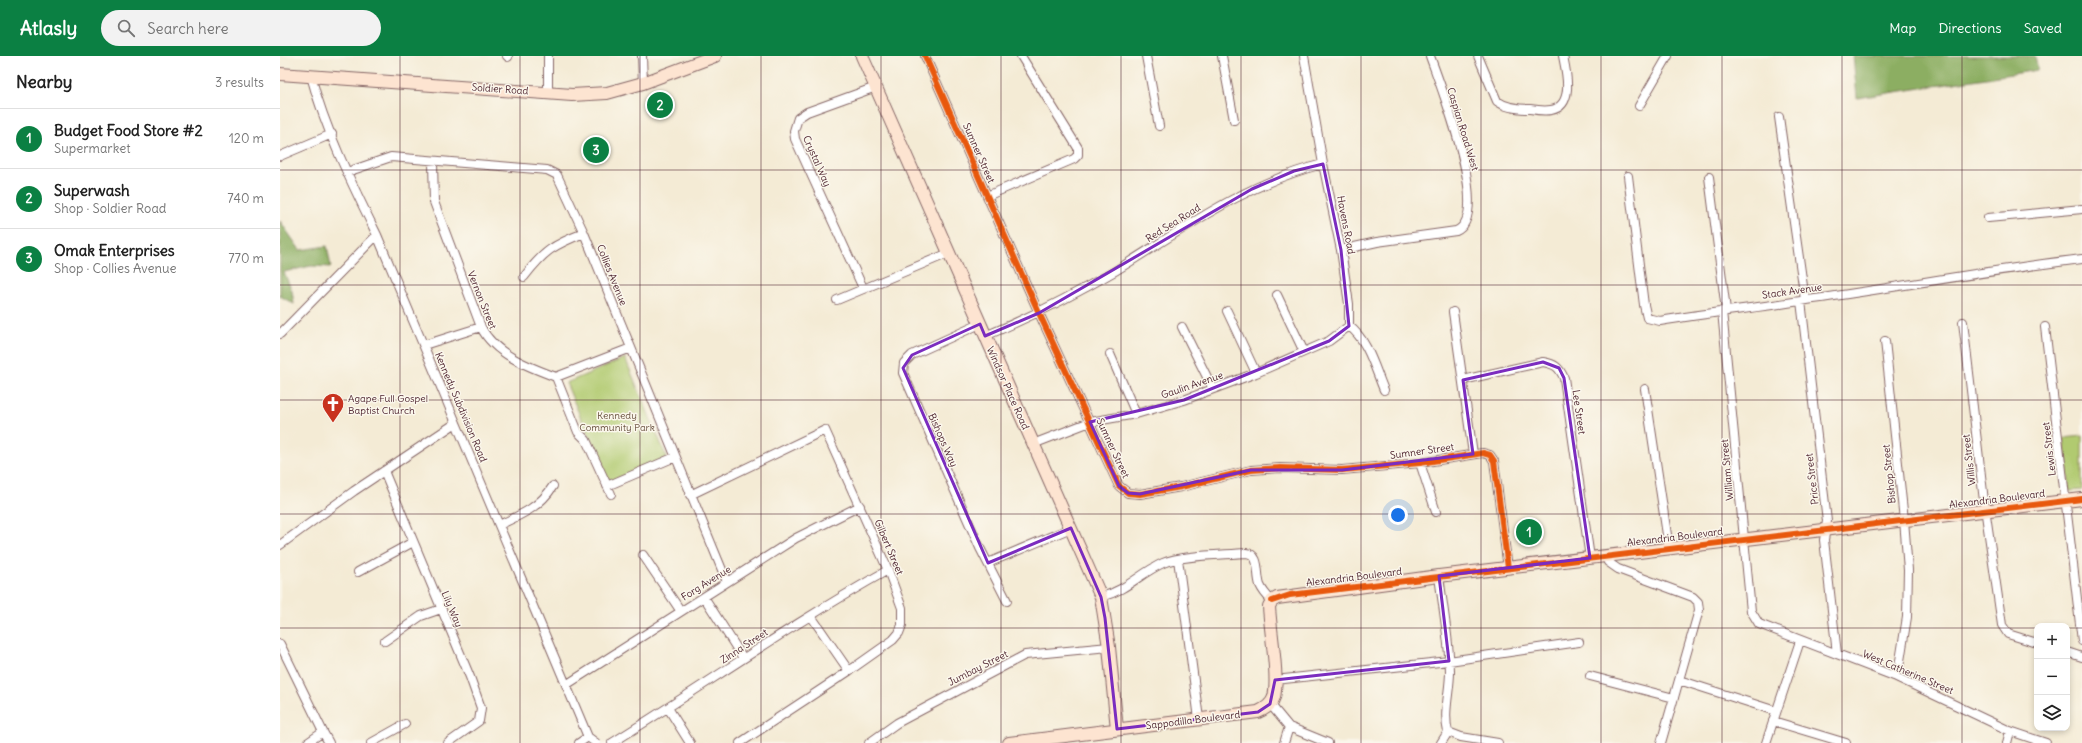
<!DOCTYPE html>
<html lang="en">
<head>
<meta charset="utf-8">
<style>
  :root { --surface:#fff; --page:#f2f2f2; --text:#222; --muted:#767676; --line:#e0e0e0; --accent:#0b8043 }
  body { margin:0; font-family:Delius,sans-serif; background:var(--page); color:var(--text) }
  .controls { position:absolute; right:12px; bottom:12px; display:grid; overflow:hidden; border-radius:8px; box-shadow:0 2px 6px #0003 }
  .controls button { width:36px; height:36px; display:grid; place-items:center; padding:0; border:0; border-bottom:1px solid var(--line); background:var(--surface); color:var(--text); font:20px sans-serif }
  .you { position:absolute; left:1118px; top:459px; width:14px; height:14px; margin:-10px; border:3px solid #fff; border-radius:50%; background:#1a73e8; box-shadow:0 0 0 6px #1a73e833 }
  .badge { display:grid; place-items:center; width:26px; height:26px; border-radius:50%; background:var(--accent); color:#fff; font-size:13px; font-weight:700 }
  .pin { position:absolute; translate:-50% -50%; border:2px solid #fff; box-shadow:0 1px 4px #0006 }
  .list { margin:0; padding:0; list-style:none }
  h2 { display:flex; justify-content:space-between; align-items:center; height:52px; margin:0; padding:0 16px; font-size:17px }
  h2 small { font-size:13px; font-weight:400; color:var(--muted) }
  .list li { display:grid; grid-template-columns:26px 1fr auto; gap:12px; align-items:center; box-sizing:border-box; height:60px; padding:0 16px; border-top:1px solid var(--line) }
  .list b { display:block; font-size:15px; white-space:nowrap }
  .list p { margin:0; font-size:13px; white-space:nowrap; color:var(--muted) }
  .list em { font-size:13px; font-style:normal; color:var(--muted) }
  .icon { flex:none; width:22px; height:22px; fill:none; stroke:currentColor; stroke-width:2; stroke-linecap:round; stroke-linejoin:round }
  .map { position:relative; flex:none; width:1802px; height:687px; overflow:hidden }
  header { display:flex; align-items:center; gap:24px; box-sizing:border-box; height:56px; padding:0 20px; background:var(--accent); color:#fff }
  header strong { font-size:19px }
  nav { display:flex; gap:22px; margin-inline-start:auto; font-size:14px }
  .search { width:280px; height:36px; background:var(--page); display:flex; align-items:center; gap:10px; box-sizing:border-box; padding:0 14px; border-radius:22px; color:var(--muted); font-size:15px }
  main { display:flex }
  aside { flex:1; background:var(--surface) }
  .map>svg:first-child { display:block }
  .green { fill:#b1ca6f; stroke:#7e744d }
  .forest { fill:#8cae62; stroke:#6b6646 }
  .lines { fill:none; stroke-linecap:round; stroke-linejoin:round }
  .street-casing { stroke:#866666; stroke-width:10 }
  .secondary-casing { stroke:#866666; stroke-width:14 }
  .street { stroke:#fff; stroke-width:8 }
  .secondary { stroke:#fde4d1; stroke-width:12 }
  .cycleway-casing { stroke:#fbf7ec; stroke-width:8 }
  .cycleway { stroke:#e8590c; stroke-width:6 }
  .marked { fill:none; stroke:#7b2cbf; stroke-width:3; stroke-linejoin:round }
  .grid { fill:none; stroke:#4a1f2b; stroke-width:1; stroke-opacity:0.55 }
  .labels { text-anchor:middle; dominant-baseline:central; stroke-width:3; stroke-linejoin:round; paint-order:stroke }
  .street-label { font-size:10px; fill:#4a1f2b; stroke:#fbf7ec }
  .poi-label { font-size:10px; fill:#4a1f2b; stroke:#fbf7ec; text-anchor:start }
  .park-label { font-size:10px; fill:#69523f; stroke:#fbf7ec }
</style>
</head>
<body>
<header>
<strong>Atlasly</strong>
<div class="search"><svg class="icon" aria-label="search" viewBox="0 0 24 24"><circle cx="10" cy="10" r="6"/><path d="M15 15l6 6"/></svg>Search here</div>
<nav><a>Map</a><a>Directions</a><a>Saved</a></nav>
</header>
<main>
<aside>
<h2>Nearby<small>3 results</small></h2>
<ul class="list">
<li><span class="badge">1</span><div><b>Budget Food Store #2</b><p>Supermarket</p></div><em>120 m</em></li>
<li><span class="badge">2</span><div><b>Superwash</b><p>Shop · Soldier Road</p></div><em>740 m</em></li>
<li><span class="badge">3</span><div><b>Omak Enterprises</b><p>Shop · Collies Avenue</p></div><em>770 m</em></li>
</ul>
</aside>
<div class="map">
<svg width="1802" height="687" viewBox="0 0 1802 687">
  <rect width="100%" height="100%" fill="#fbf7ec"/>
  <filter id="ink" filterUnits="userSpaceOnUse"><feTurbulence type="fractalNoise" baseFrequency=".025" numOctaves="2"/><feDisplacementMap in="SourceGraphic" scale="8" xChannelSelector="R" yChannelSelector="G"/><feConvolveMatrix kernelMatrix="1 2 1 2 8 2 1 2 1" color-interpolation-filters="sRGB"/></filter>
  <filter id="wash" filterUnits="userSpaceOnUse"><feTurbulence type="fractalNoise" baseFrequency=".012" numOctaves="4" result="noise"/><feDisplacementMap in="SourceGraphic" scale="16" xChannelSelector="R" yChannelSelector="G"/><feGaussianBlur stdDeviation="0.9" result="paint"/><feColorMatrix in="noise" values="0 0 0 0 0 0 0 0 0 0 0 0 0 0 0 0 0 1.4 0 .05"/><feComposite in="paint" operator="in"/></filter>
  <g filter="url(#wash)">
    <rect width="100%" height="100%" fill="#f4ebd5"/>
    <path class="green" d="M345,302L387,402L328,426L286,327Z
      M1802,380V434L1790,435L1784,382Z"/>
    <path class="forest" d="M1573,0H1755L1758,14L1577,42Z
      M0,165L20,194L47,190L51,211L31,210L4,216L12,235L14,248L0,240Z"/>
  </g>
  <g filter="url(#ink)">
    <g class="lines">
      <g class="street-casing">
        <path id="street" d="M227,0L228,1
          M362,0L363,27
          M645,0L759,257L839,430L848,437L860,438L901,431L971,414L1000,412L1062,414L1140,407L1203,397L1210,399L1214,405L1228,512
          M866,0L879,70
          M942,0L954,64
          M1024,0L1043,108L1061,194L1069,248V270
          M1198,0L1217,45C1226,52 1239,53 1250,53C1256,54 1265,55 1271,54C1295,50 1286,15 1283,0
          M31,20C46,76 72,128 97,179L308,681L316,687
          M268,36V0
          M1359,50L1388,0
          M1499,61L1525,244
          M0,100L52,78
          M153,106L154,146L201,271C214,298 249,311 276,321L351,292
          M67,116L111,101L267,114L277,119L304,177L447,526
          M1348,120L1364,249L1367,262L1380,265C1427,257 1474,252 1521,245C1615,232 1708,214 1802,203
          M1429,121L1446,254
          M707,140L794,103L798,99V92L741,0
          M1708,162L1802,153
          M1061,194L1097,186L1176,175C1213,160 1160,29 1150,0
          M244,221C264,195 273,189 304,177
          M583,232L515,83L514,75L518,62L527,56L596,31
          M997,239L1024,296
          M557,244L669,197
          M1521,245L1547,465L1544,484L1557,598
          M947,255L976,317
          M1442,255L1471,555L1479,568L1614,620L1730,675L1766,687
          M1173,256L1193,398
          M1683,266L1704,445L1722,569L1728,578L1757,587
          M700,268L632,299L624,307L623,317L700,492L727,545
          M1069,270C1088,284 1095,313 1104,334
          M902,271L933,333
          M1765,271L1802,585
          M0,278L97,179
          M705,280C751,261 792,240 835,215C902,174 965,127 1043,108
          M1605,285L1624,464L1628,514L1627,561L1619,611L1614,620
          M144,289L201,271
          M830,298L856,358
          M276,321L298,376L306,384L331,438
          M1183,324L1263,306C1275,308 1279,311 1284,322L1310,502
          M1365,333L1389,492
          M753,388L810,366L856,358L904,344L976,317L1049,285L1069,270
          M1140,407L1156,456
          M104,415L190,621L201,652L199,665L168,687
          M327,430L395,401
          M410,439L545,374L608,514L622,552V569L619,577L613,584L569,615L460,687
          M219,469C241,459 260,451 273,430
          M0,489L74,435L176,367
          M363,499L400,554
          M1325,500L1328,506L1338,513L1413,541L1418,546L1419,554L1381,687
          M898,503L919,663
          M708,507L791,472
          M78,516L133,486
          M1159,520C1163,551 1169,584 1170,615C1170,636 1163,656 1168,676L1181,681L1218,687
          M424,541L463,602
          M821,541C847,534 859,518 883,507C900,499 946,499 966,497C981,498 976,518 980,529C983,536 987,540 992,545
          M531,560L569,615
          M105,585L141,560L161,553
          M0,588L43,676L27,687
          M1787,596L1802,601
          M1310,620L1394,642
          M995,624L1169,605L1299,586
          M1399,624L1496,655
          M286,629L516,482L580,450
          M990,648L1009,671L1048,687
          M388,652L410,687
          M1493,665L1566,687
          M43,676L49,687
          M91,687L125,668
          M299,687L308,681
          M332,687C424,630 513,567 608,514
          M589,687L617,667L745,599L829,591
          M1004,687L1009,671
          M1161,687L1168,676
          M1486,687L1520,585
          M1727,687L1730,675"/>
      </g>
      <g class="secondary-casing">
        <path id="secondary" d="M582,0L821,541L829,591L837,673
          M0,18L292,39L327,37L363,27L435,0
          M729,687L978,656C985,653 992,648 994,641C999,620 990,574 989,550L992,545L997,542L1159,520L1802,443"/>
      </g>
      <use href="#street" class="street"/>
      <use href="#secondary" class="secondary"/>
      <g class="cycleway-casing">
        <path id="cycleway" d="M645,0L759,257L839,430L848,437L860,438L901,431L971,414L1000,412L1062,414L1140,407L1203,397L1210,399L1214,405L1228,512
          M992,545L1010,539L1802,443"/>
      </g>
      <use href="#cycleway" class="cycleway"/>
    </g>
  </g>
  <path class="marked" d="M1043,108L1061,194L1069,270L1049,285L904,344L810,366L839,430L848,437L860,438L971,414H1062L1193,398L1183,324L1263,306L1279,312L1284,322L1310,502L1159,520L1169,605L995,624L990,648L978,656L837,673L825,562L821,541L791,472L708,507L623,312L632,299L700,268L705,280L759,257L972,133L1014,115Z"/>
  <path class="grid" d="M120,0V687M240,0V687M360,0V687M481,0V687M601,0V687M721,0V687M841,0V687M961,0V687M1081,0V687M1201,0V687M1321,0V687M1442,0V687M1562,0V687M1682,0V687M0,114H1802M0,229H1802M0,344H1802M0,458H1802M0,572H1757M1787,572H1802"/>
  <defs>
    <g id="church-pin" transform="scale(1.15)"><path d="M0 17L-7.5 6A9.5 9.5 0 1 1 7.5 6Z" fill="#c8321e" stroke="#fbf7ec"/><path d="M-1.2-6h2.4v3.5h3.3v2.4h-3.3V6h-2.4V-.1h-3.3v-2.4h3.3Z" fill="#fff"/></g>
  </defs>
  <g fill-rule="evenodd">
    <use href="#church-pin" x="53" y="348"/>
  </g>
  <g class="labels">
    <g class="street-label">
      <text transform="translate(220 33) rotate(4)">Soldier Road</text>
      <text transform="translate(1183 73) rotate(73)">Caspian Road West</text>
      <text transform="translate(699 97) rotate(66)">Sumner Street</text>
      <text transform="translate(537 105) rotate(66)">Crystal Way</text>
      <text transform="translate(893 167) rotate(-32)">Red Sea Road</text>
      <text transform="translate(1066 169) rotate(79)">Havens Road</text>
      <text transform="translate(332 219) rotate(68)">Collies Avenue</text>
      <text transform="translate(1512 235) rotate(-8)">Stack Avenue</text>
      <text transform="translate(202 244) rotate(68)">Vernon Street</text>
      <text transform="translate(912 329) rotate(-19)">Gaulin Avenue</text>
      <text transform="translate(728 332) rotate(66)">Windsor Place Road</text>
      <text transform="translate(181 351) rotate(67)">Kennedy Subdivision Road</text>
      <text transform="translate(1299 356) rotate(82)">Lee Street</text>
      <text transform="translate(663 384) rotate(66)">Bishops Way</text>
      <text transform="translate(833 392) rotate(65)">Sumner Street</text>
      <text transform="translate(1769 393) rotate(-97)">Lewis Street</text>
      <text transform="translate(1142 395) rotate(-8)">Sumner Street</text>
      <text transform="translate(1689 404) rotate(-97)">Willis Street</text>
      <text transform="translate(1447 414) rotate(-95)">William Street</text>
      <text transform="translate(1609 418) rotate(-96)">Bishop Street</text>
      <text transform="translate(1532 423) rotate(-97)">Price Street</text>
      <text transform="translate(1717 443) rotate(-7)">Alexandria Boulevard</text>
      <text transform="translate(1395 481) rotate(-7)">Alexandria Boulevard</text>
      <text transform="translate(609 491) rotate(67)">Gilbert Street</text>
      <text transform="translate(1074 521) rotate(-7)">Alexandria Boulevard</text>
      <text transform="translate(426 527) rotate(-32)">Forg Avenue</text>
      <text transform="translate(172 553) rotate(67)">Lily Way</text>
      <text transform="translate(464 590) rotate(-33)">Zinna Street</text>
      <text transform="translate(698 612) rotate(-27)">Jumbay Street</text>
      <text transform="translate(1628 616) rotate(23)">West Catherine Street</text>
      <text transform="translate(913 664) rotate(-7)">Sappodilla Boulevard</text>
    </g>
    <g class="poi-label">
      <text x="68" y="342">Agape Full Gospel<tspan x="68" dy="12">Baptist Church</tspan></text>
    </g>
    <g class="park-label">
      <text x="337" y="359">Kennedy<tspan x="337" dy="12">Community Park</tspan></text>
    </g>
  </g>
</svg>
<div class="controls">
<button>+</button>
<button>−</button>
<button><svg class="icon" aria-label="layers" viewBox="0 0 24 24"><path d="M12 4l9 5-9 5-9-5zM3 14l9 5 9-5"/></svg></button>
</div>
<div class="you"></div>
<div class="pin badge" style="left:1249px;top:476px">1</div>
<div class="pin badge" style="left:380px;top:49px">2</div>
<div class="pin badge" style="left:316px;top:94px">3</div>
</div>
</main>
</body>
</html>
